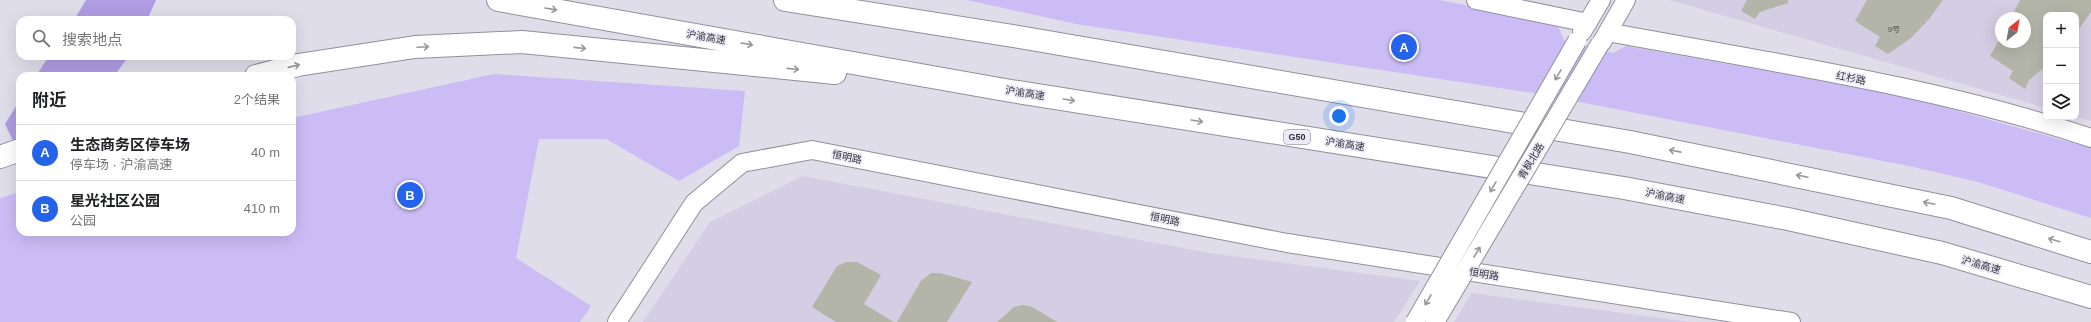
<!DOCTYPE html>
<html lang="zh">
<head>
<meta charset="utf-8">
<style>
  :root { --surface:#fff; --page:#f6f6f6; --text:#202124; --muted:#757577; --line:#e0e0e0; --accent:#2563eb }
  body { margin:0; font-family:Arial,"Noto Sans SC",sans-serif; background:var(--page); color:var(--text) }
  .controls { position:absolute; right:12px; top:12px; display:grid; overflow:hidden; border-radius:8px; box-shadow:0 4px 16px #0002 }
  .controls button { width:36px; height:36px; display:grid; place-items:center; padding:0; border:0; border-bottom:1px solid var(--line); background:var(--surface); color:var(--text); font:20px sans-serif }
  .compass { position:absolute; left:1995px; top:12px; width:36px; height:36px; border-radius:50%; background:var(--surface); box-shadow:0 4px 16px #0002; rotate:31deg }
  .you { position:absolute; left:1339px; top:116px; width:14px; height:14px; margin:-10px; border:3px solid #fff; border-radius:50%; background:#1a73e8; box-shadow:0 0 0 6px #1a73e833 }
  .badge { display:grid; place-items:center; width:26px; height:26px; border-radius:50%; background:var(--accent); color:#fff; font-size:13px; font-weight:700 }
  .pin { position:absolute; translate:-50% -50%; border:2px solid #fff; box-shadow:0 1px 4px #0006 }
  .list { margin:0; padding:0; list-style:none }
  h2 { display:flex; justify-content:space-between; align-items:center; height:52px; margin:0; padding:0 16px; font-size:17px }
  h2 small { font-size:13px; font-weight:400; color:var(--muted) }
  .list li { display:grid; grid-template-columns:26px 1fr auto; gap:12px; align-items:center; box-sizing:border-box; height:56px; padding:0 16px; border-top:1px solid var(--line) }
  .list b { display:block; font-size:15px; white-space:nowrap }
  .list p { margin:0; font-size:13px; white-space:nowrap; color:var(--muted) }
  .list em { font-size:13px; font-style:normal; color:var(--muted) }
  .icon { flex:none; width:22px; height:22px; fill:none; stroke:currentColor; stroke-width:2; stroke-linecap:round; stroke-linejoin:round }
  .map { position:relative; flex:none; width:2091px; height:322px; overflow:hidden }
  .search { position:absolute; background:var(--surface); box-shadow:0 4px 16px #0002; left:16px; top:16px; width:280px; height:44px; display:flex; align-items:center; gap:10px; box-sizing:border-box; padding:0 14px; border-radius:12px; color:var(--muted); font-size:15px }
  .panel { position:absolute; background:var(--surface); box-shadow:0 4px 16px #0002; left:16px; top:72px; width:280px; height:164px; border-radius:12px }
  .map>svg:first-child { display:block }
  .built { fill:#d3cee3; fill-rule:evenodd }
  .green { fill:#cbbcf5 }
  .water { fill:#af9ce1 }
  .building { fill:#b2b5a7 }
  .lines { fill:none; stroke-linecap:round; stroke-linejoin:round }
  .secondary-casing { stroke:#928f9c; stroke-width:20 }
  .highway-casing { stroke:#928f9c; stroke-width:24 }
  .secondary { stroke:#fff; stroke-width:18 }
  .highway { stroke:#fff; stroke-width:22 }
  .secondary-bridge-casing { stroke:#928f9c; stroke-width:20; stroke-linecap:butt }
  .secondary-bridge { stroke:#fff; stroke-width:18 }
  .oneway { stroke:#98989a }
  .labels { text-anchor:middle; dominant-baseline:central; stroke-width:3.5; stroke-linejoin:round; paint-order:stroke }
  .number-label { font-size:8px; fill:#515152 }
  .shield { fill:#edeaf9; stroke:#696870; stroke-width:1 }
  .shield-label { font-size:9px; font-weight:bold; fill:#313035 }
  .street-label { font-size:10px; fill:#313035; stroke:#edeaf9 }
</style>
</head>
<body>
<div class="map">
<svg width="2091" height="322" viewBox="0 0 2091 322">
  <rect width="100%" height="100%" fill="#e0ddeb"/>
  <path class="built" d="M1669,0H2091V121L2076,117V15H2046V108ZM2001,18H2025V42H2001Z
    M803,176L1209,253L1420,281L1394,322H643L710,222Z
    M1472,293L1690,322H1454Z"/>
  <path class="green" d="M967,0H1440L1557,24L1564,40L1613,53L1626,46L1897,94L2091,148V218L1978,182L1909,166L1533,93L1076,24Z
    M494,74L745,91L739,146L679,181L606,139H539L516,258L591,306L580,322H0V198L20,192V232H292V118Z"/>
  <path class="water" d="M86,0H156L147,20H74Z
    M49,56H129L114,76H36Z
    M20,100V155L5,124Z"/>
  <path class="building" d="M1747,0H1788V3L1760,12L1755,19L1741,11Z
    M1867,0H1943L1929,19L1911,38L1888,54L1875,46L1880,37L1855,21Z
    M2020,0H2091V12L2076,33V15H2046V66L2029,80L2025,89L2009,78L2013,71L1990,56L1998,42H2025V18H2011Z
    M846,262H857L881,275L864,304L894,322H836L812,307L837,266Z
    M931,273H940L972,282L947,322H897L921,281Z
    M1023,305L1032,307L1057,322H997L1014,307Z"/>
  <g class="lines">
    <g class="secondary-casing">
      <path id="secondary" d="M1476,0L1588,23
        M1582,32L1601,0
        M1608,32C1767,62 1937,86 2091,138
        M1602,42L1626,0
        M617,322L694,203L742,163L812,150L1287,243L1791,322"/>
    </g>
    <g class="highway-casing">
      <path id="highway" d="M498,0L1005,90L1624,188L1788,219L1942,253L2091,297
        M785,0L1019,37L1630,142L1951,208L2091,252
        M256,76L298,65L415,47L522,42L835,73
        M0,157L20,150"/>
    </g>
    <use href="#secondary" class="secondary"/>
    <use href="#highway" class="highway"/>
    <g class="secondary-bridge-casing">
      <path id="secondary-bridge" d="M1415,322L1577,41
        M1435,322L1600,44"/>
    </g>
    <use href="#secondary-bridge" class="secondary-bridge"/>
  </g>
  <defs><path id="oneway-shaft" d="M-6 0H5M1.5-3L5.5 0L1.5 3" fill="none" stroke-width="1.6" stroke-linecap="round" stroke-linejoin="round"/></defs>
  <g class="oneway">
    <use href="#oneway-shaft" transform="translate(551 9) rotate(10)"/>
    <use href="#oneway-shaft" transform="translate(747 44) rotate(10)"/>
    <use href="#oneway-shaft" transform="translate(423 47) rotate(-3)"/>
    <use href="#oneway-shaft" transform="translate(580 48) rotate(6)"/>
    <use href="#oneway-shaft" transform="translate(294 66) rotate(-13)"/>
    <use href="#oneway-shaft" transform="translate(793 69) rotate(6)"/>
    <use href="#oneway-shaft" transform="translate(1558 75) rotate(120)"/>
    <use href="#oneway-shaft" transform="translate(1069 100) rotate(9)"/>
    <use href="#oneway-shaft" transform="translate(1197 121) rotate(9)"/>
    <use href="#oneway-shaft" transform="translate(1675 151) rotate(-169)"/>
    <use href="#oneway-shaft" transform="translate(1802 176) rotate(-168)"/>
    <use href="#oneway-shaft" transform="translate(1493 187) rotate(120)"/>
    <use href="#oneway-shaft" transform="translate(1929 203) rotate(-168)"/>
    <use href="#oneway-shaft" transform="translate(2054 240) rotate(-163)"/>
    <use href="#oneway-shaft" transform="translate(1477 252) rotate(-59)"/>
    <use href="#oneway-shaft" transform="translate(1428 300) rotate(120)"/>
  </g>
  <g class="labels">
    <g class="number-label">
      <text x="1894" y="29">9号</text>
    </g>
    <rect class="shield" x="1284" y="130" width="26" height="14" rx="3"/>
    <g class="shield-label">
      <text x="1297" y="137">G50</text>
    </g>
    <g class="street-label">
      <text transform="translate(706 37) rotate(10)">沪渝高速</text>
      <text transform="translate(1851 78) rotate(11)">红杉路</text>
      <text transform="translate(1025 93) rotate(9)">沪渝高速</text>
      <text transform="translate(1345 144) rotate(9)">沪渝高速</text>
      <text transform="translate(847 157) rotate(11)">恒明路</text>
      <text transform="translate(1531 161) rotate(-59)">青枫北路</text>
      <text transform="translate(1665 196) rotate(11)">沪渝高速</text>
      <text transform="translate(1165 219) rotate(11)">恒明路</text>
      <text transform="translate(1981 265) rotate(16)">沪渝高速</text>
      <text transform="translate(1484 274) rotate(9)">恒明路</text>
    </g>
  </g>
</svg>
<div class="controls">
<button>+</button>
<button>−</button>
<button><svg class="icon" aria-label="layers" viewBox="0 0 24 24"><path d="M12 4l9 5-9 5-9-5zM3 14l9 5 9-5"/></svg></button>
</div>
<svg class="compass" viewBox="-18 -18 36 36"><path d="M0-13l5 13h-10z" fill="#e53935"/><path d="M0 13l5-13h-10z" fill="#757577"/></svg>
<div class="you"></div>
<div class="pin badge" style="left:1404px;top:47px">A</div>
<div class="pin badge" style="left:410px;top:195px">B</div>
<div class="search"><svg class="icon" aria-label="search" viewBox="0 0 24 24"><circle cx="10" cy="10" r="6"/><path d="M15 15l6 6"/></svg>搜索地点</div>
<section class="panel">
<h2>附近<small>2个结果</small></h2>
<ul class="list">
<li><span class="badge">A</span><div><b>生态商务区停车场</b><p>停车场 · 沪渝高速</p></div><em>40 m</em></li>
<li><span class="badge">B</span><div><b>星光社区公园</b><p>公园</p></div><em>410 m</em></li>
</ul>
</section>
</div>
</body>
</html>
